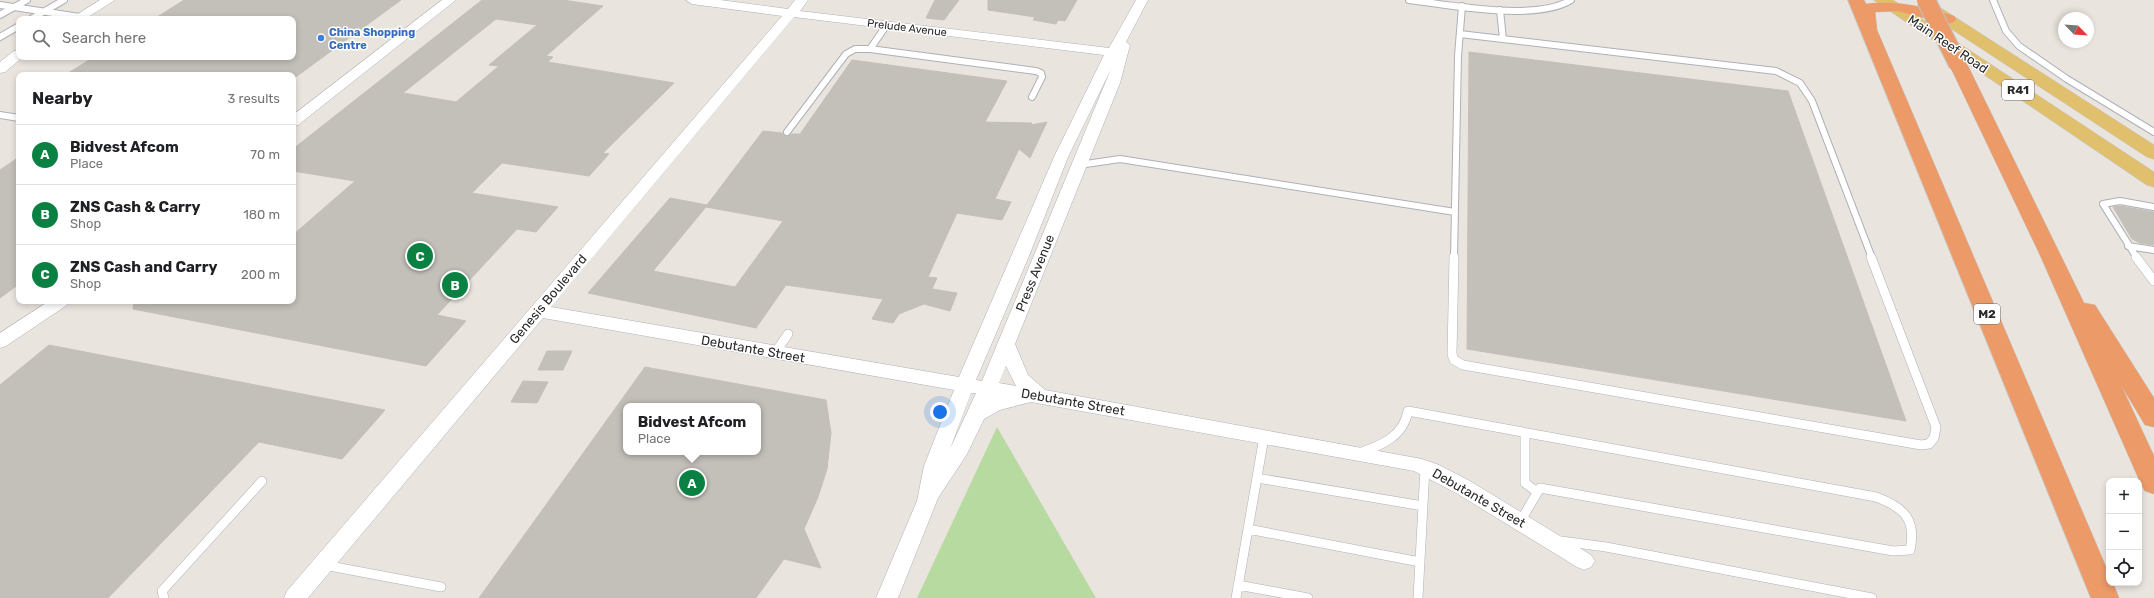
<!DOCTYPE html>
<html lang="en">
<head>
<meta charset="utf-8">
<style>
  :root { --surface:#fff; --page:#f2f2f2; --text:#202124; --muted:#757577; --line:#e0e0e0; --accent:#0b8043 }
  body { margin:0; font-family:Rubik,sans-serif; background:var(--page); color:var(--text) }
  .controls { position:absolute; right:12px; bottom:12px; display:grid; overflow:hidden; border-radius:8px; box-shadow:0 2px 6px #0003 }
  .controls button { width:36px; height:36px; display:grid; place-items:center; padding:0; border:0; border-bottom:1px solid var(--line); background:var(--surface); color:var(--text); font:20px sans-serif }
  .compass { position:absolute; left:2058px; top:12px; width:36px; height:36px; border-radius:50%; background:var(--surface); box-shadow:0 2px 6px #0003; rotate:115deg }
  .you { position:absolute; left:940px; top:412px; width:14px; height:14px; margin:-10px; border:3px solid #fff; border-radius:50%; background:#1a73e8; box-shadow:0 0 0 6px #1a73e833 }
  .badge { display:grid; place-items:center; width:26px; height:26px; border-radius:50%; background:var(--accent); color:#fff; font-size:13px; font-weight:700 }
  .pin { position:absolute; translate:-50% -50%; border:2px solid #fff; box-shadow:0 1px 4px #0006 }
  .popup { position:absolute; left:623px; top:403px; width:138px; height:52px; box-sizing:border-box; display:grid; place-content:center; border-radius:8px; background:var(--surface); filter:drop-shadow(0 1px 3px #0005); font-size:13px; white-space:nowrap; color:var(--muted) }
  .popup b { font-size:15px; color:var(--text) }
  .popup::after { content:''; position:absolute; left:50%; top:100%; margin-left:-8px; border:8px solid transparent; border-top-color:var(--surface) }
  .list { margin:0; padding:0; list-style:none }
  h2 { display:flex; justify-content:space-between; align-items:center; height:52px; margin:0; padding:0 16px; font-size:17px }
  h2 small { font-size:13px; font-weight:400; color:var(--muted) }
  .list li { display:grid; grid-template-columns:26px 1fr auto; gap:12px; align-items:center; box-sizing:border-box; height:60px; padding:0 16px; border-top:1px solid var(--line) }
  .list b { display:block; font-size:15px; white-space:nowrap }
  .list p { margin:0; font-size:13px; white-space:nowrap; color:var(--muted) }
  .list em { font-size:13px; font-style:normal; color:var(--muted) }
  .icon { flex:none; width:22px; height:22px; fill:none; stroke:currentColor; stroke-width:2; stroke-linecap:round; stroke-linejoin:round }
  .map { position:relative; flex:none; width:2154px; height:598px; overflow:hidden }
  .search { position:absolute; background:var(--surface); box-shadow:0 2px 6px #0003; left:16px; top:16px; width:280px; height:44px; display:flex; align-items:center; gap:10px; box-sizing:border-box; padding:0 14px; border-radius:8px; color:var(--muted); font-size:15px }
  .panel { position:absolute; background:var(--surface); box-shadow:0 2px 6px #0003; left:16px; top:72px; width:280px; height:232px; border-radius:8px }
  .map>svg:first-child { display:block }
  .green { fill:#b7daa0 }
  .building { fill:#c3bfb9; stroke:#c5c0b7; fill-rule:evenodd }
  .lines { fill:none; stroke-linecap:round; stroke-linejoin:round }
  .service-far1-casing { stroke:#aeb0b9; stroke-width:8 }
  .service-casing { stroke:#aeb0b9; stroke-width:10 }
  .minor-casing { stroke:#aeb0b9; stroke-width:1 }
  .primary-casing { stroke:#c3c3c3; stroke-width:1 }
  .motorway-casing { stroke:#c3c3c3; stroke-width:1 }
  .service-far1 { stroke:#fff; stroke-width:6 }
  .service { stroke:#fff; stroke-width:9 }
  .minor { fill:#fff; fill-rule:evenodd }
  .primary { fill:#e0bf6d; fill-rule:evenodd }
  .motorway { fill:#eb9a68; fill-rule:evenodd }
  .motorway-bridge-casing { stroke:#c3c3c3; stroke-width:20; stroke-linecap:butt }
  .motorway-bridge { stroke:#eb9a68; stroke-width:18 }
  .shop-dot { fill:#3f7fe0; stroke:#fff; stroke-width:1.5 }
  .labels { text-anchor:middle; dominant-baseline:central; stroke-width:3; stroke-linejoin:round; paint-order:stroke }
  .far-street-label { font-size:11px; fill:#2a2a2a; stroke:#fff }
  .far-shop-label { font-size:11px; font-weight:bold; fill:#366cbe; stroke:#fff; text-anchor:start }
  .shield { fill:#fff; stroke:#6a6a6a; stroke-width:1 }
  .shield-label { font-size:12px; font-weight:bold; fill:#2a2a2a }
  .street-label { font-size:13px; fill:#2a2a2a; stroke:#fff }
</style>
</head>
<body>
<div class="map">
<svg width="2154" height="598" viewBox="0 0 2154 598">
  <rect width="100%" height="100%" fill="#eae4de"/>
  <path class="green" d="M997,427L1096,598H917Z"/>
  <path class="building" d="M184,0H401L293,79V75H65L94,57H293V19H154Z
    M482,0H563L603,6L546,56L553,57L548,62L674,83L603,153L609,154L589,176L502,163L472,193L558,207L536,232L517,229L437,315L466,321L426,366L133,309L134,301H293V235L355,181L293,171V149ZM496,19L537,25L489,65L499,66L456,102L403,93Z
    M935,0H959L944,20L926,18Z
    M988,0H1077L1065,21L1058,20L1056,24L1033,20L1035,17L988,10Z
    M1469,52L1788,91L1906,421L1467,349Z
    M852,60L1007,81L985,122L1032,123L1031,125L1047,122L1030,158L1019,149L995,199L1011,202L1002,220L957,213L928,277L937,278L932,289L957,293L950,311L924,304L899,314L893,323L872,319L883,299L786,285L756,328L588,293L670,198L707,205L763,131L782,133L787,137L792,134H800ZM706,207L783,221L735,287L653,271Z
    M19,157V284L0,298V170Z
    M2120,206L2154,212V245L2140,243L2132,239L2113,207Z
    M49,345L385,410L342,459L259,442L108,598H0V385Z
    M547,351H572L563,370H538Z
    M645,367L826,400L831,433L827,469L818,497L804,529L821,568L784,559L756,598H479ZM626,406H758V452H626Z
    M523,381L548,382L537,403L511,402Z"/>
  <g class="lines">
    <g class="service-far1-casing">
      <path id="service-far1" d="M1409,0C1451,5 1535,22 1571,0
        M1993,0L2006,31L2019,46L2067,79L2154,132
        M0,5L80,17
        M1500,10L1503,39
        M0,15L27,0
        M31,19L64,0
        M886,26L870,49L1036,71L1041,73L1042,77L1032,97
        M1460,34L1776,71L1800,83L1812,101L1872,258
        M0,37L19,26
        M0,115L19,118
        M787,132L846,54L855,49H870
        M1079,165L1120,159L1455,212
        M2128,246L2154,250
        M1454,258L1458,56L1462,6
        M2137,258L2103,204L2120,201L2154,207"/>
    </g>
    <g class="service-casing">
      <path id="service" d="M1454,257L1452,354L1454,360L1463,365L1921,445L1929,444L1934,438L1936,427L1871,257
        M2136,257L2154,281
        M775,353L788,334
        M1525,433V483L1537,492
        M1359,453C1382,445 1403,437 1408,411L1876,497C1903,507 1917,519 1910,550L1893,551L1540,488L1520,522
        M1257,478L1423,506
        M1248,529L1420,562
        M1561,541L1606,547L1872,598
        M324,565L441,587
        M1238,585L1308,598
        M164,598L162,591L262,481
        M1236,598L1264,437
        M1418,598L1425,468"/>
    </g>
    <g class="minor-casing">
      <path id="minor" d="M100,0H115L85,19H70Z
        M442,0H456L298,125L293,126V115Z
        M686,0H720L788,9L795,0H808L800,11L1109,48L1136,0H1148L1126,42L1130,45L1120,83L1015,344L1028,375L1045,390L1422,459L1439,465L1470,481L1591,555L1595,561L1591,567L1584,570L1577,567L1456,493L1414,471L1031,402L1000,410L984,419L967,454L938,498L898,598H876L917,501L924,466L954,390L543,318L308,598H284L287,591L782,16L692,4ZM794,17L1104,55L1054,157L959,377L551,307ZM1111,69L982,381L976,380L1029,256L1068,157ZM1006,366L1016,386L999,383ZM971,393H976L950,449Z
        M19,50V57H23L5,72L0,73V62L14,51Z
        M49,301H70L67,305L6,346L0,348V333Z"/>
    </g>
    <g class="primary-casing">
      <path id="primary" d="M1874,0H1893L2154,172V187L2147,185Z
        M1927,1L1933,3L2154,145V159L2147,157L1921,9L1919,6L1921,3Z"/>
    </g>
    <g class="motorway-casing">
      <path id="motorway" d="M1848,0H1864L1866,4C1895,0 1925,7 1954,16L1956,19L1954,22L1948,24L1897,11L1875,12L1877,30L2109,574V583H2113L2119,598H2091Z
        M1958,59L1964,60L1967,64L2084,303L2095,305L2154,398V427L2145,425L2121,385L2154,456V494L2145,491L2141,484L2040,255L1949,64L1952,60Z"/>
    </g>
    <use href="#service-far1" class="service-far1"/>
    <use href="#service" class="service"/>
    <use href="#minor" class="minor"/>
    <use href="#primary" class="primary"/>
    <use href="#motorway" class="motorway"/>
    <g class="motorway-bridge-casing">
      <path id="motorway-bridge" d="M1926,0L1958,64"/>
    </g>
    <use href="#motorway-bridge" class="motorway-bridge"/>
  </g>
  <circle class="shop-dot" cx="321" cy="38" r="4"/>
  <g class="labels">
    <g class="far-street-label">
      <text transform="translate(907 28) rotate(7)">Prelude Avenue</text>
    </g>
    <g class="far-shop-label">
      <text x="329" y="32">China Shopping<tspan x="329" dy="13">Centre</tspan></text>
    </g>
    <g class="shield">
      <rect x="2002" y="80" width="32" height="20" rx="3"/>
      <rect x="1974" y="304" width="26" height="20" rx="3"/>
    </g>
    <g class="shield-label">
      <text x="2018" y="90">R41</text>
      <text x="1987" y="314">M2</text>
    </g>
    <g class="street-label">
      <text transform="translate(1948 44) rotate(34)">Main Reef Road</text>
      <text transform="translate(1035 273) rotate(-68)">Press Avenue</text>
      <text transform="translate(548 299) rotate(-50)">Genesis Boulevard</text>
      <text transform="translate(753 349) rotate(10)">Debutante Street</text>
      <text transform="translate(1073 402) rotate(10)">Debutante Street</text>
      <text transform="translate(1479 498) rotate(30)">Debutante Street</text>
    </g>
  </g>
</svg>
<div class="controls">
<button>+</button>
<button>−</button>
<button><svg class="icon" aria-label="locate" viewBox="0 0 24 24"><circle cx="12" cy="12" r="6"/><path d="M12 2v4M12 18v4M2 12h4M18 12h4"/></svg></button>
</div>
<svg class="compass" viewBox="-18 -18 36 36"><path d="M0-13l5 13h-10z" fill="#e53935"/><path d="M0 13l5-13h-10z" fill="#757577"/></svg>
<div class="you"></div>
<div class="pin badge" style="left:692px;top:483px">A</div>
<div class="popup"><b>Bidvest Afcom</b>Place</div>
<div class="pin badge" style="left:455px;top:285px">B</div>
<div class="pin badge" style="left:420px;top:256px">C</div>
<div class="search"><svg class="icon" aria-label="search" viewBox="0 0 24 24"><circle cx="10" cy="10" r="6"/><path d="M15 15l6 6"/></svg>Search here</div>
<section class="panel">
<h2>Nearby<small>3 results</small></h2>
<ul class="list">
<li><span class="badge">A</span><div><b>Bidvest Afcom</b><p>Place</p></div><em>70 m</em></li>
<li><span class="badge">B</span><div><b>ZNS Cash &amp; Carry</b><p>Shop</p></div><em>180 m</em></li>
<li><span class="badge">C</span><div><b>ZNS Cash and Carry</b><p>Shop</p></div><em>200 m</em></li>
</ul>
</section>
</div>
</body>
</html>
